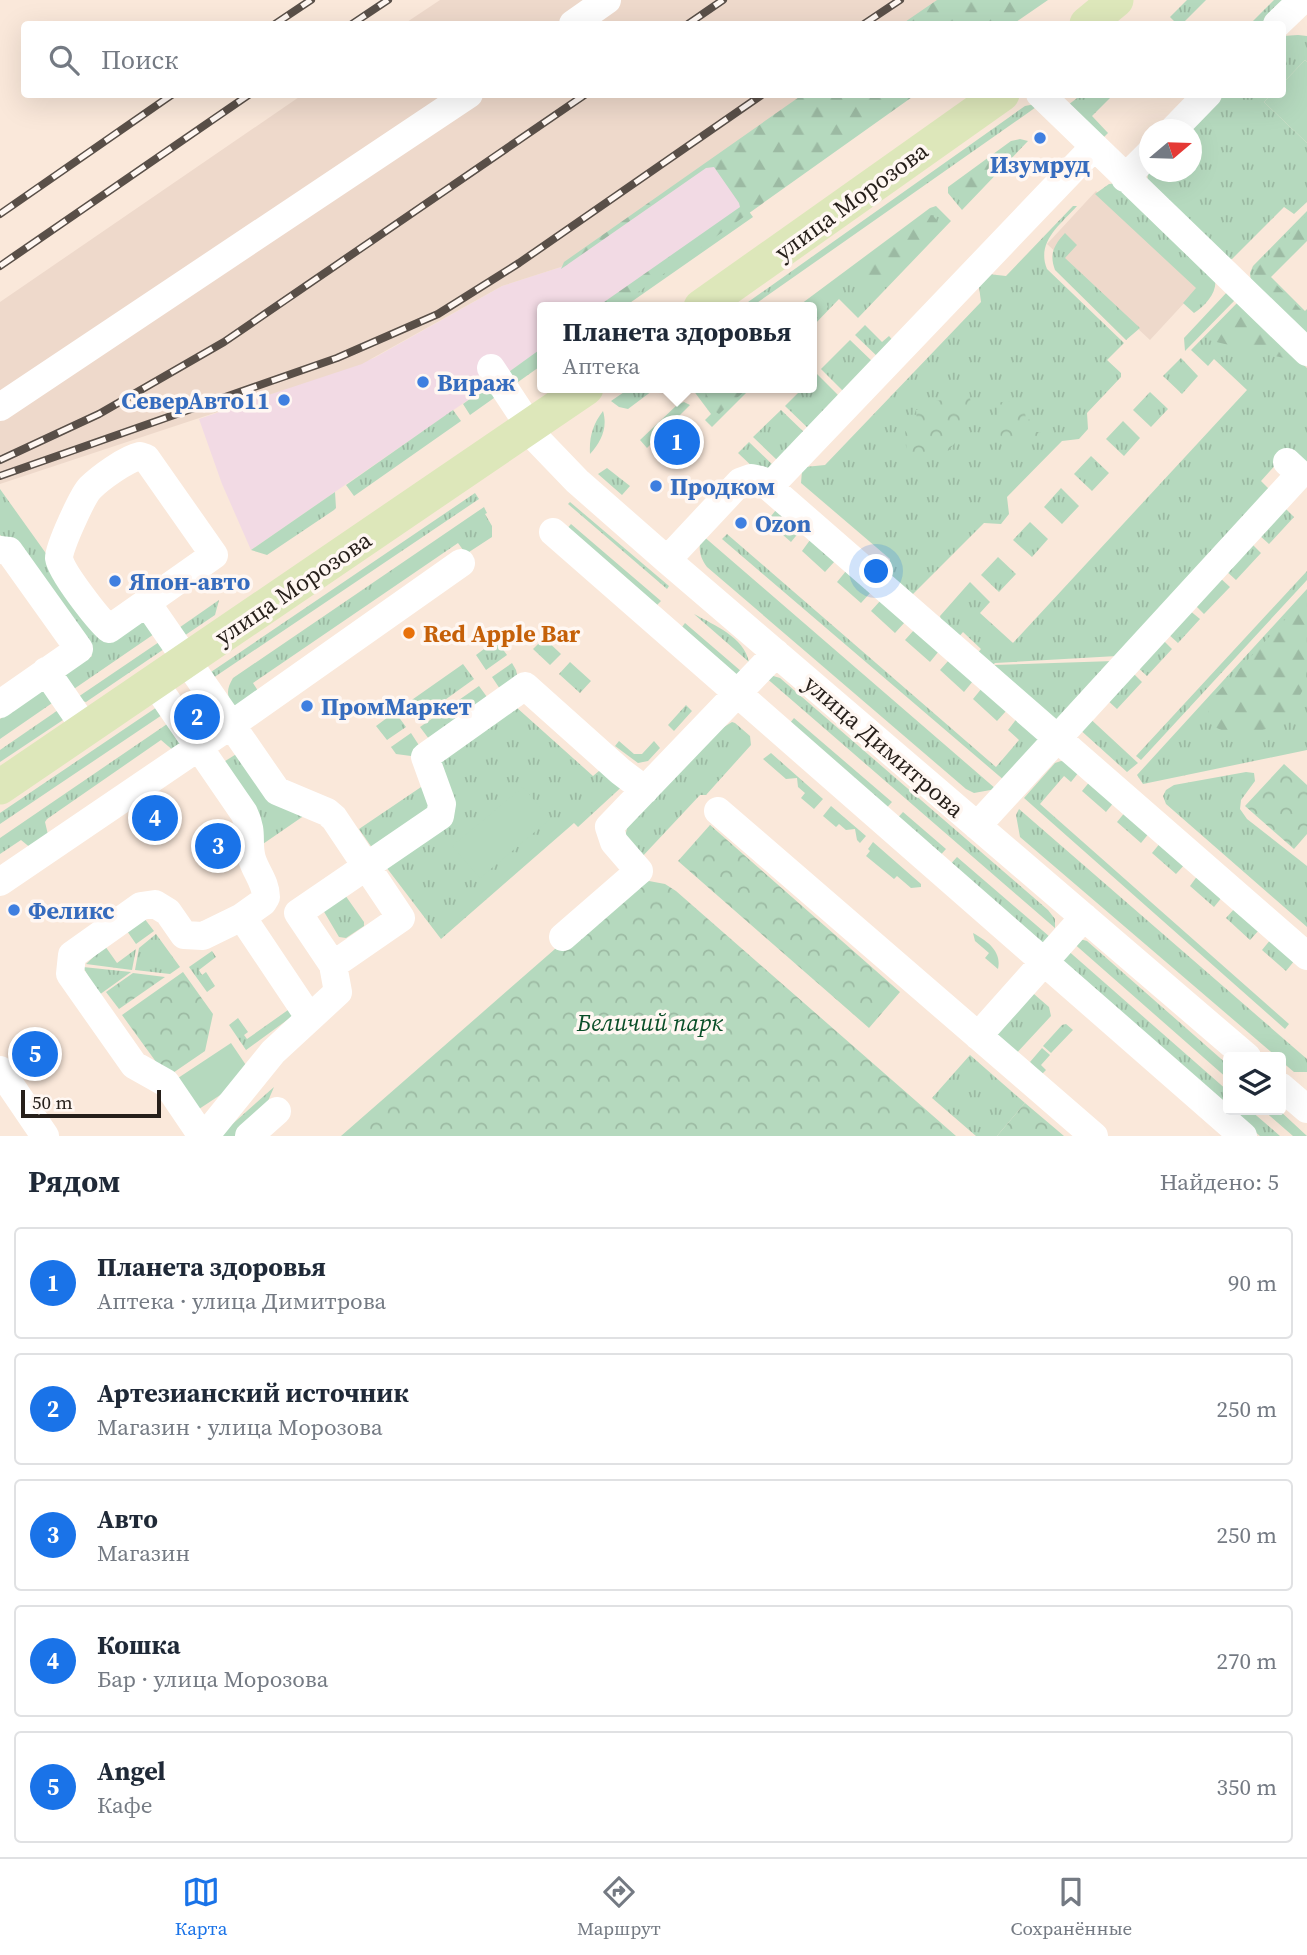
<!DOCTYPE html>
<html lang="ru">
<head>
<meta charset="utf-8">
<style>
  :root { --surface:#fff; --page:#f2f2f3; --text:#1f2937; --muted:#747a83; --line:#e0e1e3; --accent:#1a73e8 }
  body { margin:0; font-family:"Source Serif 4",serif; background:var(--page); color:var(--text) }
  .controls { position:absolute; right:21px; bottom:21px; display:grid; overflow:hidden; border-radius:7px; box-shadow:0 7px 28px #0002 }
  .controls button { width:63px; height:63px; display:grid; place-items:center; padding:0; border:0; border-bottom:2px solid var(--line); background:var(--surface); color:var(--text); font:35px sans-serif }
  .compass { position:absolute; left:1139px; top:119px; width:63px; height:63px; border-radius:50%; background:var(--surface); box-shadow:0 7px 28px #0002; rotate:71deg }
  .scale { position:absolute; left:21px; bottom:18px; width:140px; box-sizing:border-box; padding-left:7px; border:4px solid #261f1a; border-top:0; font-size:19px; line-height:24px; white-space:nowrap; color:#261f1a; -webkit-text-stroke:5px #fff7f2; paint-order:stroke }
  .you { position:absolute; left:877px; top:572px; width:24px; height:24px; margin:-18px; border:5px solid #fff; border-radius:50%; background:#1a73e8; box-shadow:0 0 0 10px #1a73e833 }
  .badge { display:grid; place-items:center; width:46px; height:46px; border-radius:50%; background:var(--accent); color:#fff; font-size:23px; font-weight:700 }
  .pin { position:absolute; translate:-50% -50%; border:4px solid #fff; box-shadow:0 2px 7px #0006 }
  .popup { position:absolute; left:537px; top:302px; width:280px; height:91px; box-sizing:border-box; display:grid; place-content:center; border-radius:7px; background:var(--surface); filter:drop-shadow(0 2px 5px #0005); font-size:23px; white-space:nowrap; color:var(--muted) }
  .popup b { font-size:26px; color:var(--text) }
  .popup::after { content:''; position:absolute; left:50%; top:100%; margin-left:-14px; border:14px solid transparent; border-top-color:var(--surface) }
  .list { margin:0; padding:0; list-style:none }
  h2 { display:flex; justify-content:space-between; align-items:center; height:91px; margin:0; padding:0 28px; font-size:30px }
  h2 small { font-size:23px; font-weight:400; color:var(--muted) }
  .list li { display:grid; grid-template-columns:46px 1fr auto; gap:21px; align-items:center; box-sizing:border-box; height:112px; margin:0 14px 14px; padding:0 14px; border:2px solid var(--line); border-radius:7px }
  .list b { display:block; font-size:26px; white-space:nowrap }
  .list p { margin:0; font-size:23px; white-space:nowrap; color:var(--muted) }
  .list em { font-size:23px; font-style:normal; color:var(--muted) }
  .icon { flex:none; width:38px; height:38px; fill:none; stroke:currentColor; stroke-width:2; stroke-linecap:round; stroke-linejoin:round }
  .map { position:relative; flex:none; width:1307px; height:1136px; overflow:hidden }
  .search { position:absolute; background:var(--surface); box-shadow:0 7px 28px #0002; left:21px; right:21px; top:21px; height:77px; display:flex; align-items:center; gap:18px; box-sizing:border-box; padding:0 24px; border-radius:7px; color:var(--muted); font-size:26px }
  .sheet { height:721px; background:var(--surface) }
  nav { display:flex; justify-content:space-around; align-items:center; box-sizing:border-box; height:98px; border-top:2px solid var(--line); background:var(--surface); font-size:19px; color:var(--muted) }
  nav a { display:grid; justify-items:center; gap:4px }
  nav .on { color:var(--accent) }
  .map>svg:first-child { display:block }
  .commercial { fill:#f2dae4 }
  .industrial { fill:#eed9cb }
  .grass { fill:url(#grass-tufts) }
  .forest { fill:url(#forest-firs) }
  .park { fill:url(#park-crowns) }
  .pitch { fill:#b5d9be }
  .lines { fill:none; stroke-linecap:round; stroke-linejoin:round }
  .minor { stroke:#fff; stroke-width:28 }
  .major { stroke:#dde7ba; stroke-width:35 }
  .rail-casing { stroke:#594f48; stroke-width:8 }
  .rail { stroke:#fff7f2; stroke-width:5; stroke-dasharray:16; stroke-linecap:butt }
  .shop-dot { fill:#3f7fe0; stroke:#fff7f2; stroke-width:2.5 }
  .food-dot { fill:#e8710a; stroke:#fff7f2; stroke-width:2.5 }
  .labels { text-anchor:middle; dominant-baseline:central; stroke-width:7; stroke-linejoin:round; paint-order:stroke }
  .shop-label { font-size:24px; font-weight:bold; fill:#366cbe; stroke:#fff7f2; text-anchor:start }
  .street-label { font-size:24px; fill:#261f1a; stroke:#fff7f2 }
  .food-label { font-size:24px; font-weight:bold; fill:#c56008; stroke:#fff7f2; text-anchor:start }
  .park-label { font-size:24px; font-style:italic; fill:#094e28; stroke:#fff7f2 }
</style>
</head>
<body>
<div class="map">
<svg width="1307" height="1136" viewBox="0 0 1307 1136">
  <defs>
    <pattern id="grass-tufts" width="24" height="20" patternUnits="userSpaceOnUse" patternTransform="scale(1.75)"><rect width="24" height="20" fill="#b5d9be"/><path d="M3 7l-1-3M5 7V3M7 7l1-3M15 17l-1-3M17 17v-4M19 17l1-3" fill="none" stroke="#9cbaa3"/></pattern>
    <pattern id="forest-firs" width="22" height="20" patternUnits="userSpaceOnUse" patternTransform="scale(1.75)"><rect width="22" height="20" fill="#b5d9be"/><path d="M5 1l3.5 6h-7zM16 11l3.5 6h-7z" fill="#9cbaa3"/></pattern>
    <pattern id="park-crowns" width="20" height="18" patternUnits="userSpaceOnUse" patternTransform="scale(1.75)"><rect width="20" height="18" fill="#b5d9be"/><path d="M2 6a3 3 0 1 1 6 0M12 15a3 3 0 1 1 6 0" fill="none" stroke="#9cbaa3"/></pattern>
  </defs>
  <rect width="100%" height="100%" fill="#fae8da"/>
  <path class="commercial" d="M713,160L745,206L602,307H542V349L251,550L222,484L199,419L374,358L502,286L561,267Z"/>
  <path class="industrial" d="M440,0H943L907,24H404Z
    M302,95H807L561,267L502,286L362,364L0,484V302Z
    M1096,191L1199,287L1150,340L1047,244Z"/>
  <path class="grass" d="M1187,0H1206L1182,24H1177L1170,17Z
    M1274,0H1294L1272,24H1250Z
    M1298,35L1307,36V62L1305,60L1283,83V36Z
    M1081,95H1113L1092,116L1108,133L1100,141L1068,105Z
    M1223,95H1271L1264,102L1307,143V202L1294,214L1284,207L1232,259L1228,260L1147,185L1148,171L1192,172V130L1189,129Z
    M1035,104L1039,105L751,307H741L1025,106Z
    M1020,139L1028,141L962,210L948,193V187L1011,141Z
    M1119,183L1215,277C1218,292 1206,305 1194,313L1183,303L1196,288L1095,194L1109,184Z
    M745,206L753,217L624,307H601Z
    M936,206L951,221L858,318L839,299L812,327V307H797L930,208Z
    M1073,206H1077C1060,225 1036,242 1047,269L1124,343L1107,360L1121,373V377L1087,413L1088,429L1079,439L1062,441L1007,497L1009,514L1001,524L984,523L911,596L889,577L890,559L801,483L802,471L805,467L825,465L981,302L978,279L988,274L1006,276Z
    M1307,211V241L1271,277L1305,311L1307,309V338L1251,282L1250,273L1253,266Z
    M1065,233L1077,245L1065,258L1140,328L1126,340L1055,270C1049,254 1054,245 1065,233Z
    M1228,291L1236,299L1185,351L1184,338Z
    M1238,302L1307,368V468L1288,451L1261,481L1271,491L1117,656L995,663L993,665L1114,661L1055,722L976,655L981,649L963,632L957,639L941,620L940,616L970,582L990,602L980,613L1013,643L1247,390L1214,359L1208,366L1191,350Z
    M865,325L882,342L889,336L895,343L880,359L855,335Z
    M850,340L875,364L846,394L821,369Z
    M542,348V365L511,387L503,376Z
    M1181,358L1198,376L1182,394L1163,376Z
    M817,374L841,398L810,430L785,406L803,388H812V379Z
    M493,382L501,393L470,415L463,404Z
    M630,388H656L628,409L619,407L611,401Z
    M696,388H751L712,427L705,420L711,414L693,390Z
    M1150,392L1168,409L1151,427L1133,410Z
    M684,402L690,405L647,448L640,440L677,405Z
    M453,410L461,421L354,496L346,485Z
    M781,410L806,434L777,460L753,437Z
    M603,411C608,428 601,442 590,454C589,437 593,424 603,411Z
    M1123,421L1140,438L1124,456L1106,439Z
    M749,442L775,467L770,469L756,470L738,453Z
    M1091,456L1109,473L1092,491L1074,474Z
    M607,468L630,486L622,495L598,474Z
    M1061,488L1079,506L1062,524L1044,507Z
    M0,489L110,643L147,619L157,632L71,691L64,680L66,674L92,656L15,545L0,535Z
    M335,492L336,508L334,510L267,555L251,550Z
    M475,493L479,499L213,678L211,672Z
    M570,502L669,586L667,589L568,504Z
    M484,507L487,513L485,514L492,526V537L466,554L458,543L253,683L260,694L235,708C226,696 226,690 233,678Z
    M1284,507L1294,517L1269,544L1258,534Z
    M776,510L800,531L791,542L767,521Z
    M1030,522L1048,539L1032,557L1013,540Z
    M571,524L661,601L656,606L682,627L685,623L742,672L737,678L565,531Z
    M727,534L996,767L1019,740L1008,730L1018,717L1041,738L1005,781L722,539Z
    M702,535L996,789L974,793L966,789L707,567C699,556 698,547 702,535Z
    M810,540L835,561L825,572L802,551Z
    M1251,543L1261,553L1236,580L1225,570Z
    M998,557L1016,574L999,592L981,575Z
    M846,571L871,592L861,603L837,582Z
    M1307,571V580L1141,760L1136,756Z
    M1219,577L1230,587L1204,614L1194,604Z
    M1307,589V750L1143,784L1137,775Z
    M219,600L215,615L178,640L173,632Z
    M880,601L905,622L895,633L871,611Z
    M1189,610L1200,619L1178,643L1167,633Z
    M694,614C714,625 744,637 749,662Z
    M914,630L939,651L930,662L905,640Z
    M165,638L170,645L86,702L75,699Z
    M544,638L561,654L550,665L533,649Z
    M1162,639L1172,649L1147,676L1136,666Z
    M496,640L507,655L486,670L476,655Z
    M949,660L973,681L964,692L940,670Z
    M570,662L591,681L580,693L559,674Z
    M512,663L516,670L518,679L502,692L492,677Z
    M463,664L474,679L417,720L406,704Z
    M1132,672L1142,682L1117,709L1106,699Z
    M770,675L780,678L1048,910L1055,919V928L764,676Z
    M479,686L487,697L429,739L420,727Z
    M982,688L1007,710L997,721L973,699Z
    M44,689L58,699L0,739V719Z
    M160,705L165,713L0,824V813Z
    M686,705L692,711L674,731L668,725Z
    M64,706L66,718L0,762V750Z
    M516,707L593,776L606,765L627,782L578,827L574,823L441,939L383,863L448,820L436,765Z
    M395,712L406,727L387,740L376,726Z
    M1084,713L1138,763L1127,772L1077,727Z
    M794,718L892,802L882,813L785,729Z
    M170,722L184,738L175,752L161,740L47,819L45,822L49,839L32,849L21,840L0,854V838Z
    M732,722L735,723L750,736L751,745L706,795H700L640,859L624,841L630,816L716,732Z
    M411,733L422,750L411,756L396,754L391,747Z
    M619,741L634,754H642L654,741L660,748L648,761L638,763L615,746Z
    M238,753L305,815L260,846L222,763Z
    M771,753L823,799L814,809L801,798L805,793L798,787L797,778L786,779L763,759Z
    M1061,761L1069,762L1079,772L1071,782L1064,776L1040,804L1289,1024L1285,1029L1024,798L1055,763Z
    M1246,772L1254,773L1255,781L1241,800L1240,809L1247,819L1307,866V927L1166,804L1163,796L1166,790L1174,785Z
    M1091,780L1115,801L1106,812L1082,791Z
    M427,783L429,812L375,852L359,829Z
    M831,806L866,836L860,843L857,840L855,829L846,830L839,824L836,827L823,816Z
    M1019,809L1307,1059V1072H1294L1281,1061V1057H1277L1020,837L1016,815Z
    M1126,811L1150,832L1141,843L1117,822Z
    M903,812L946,849L936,860L893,823Z
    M873,842L921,884V887L911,888L897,876L894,879L866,856L870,851L868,849Z
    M1161,842L1186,863L1176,874L1152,853Z
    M957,857L1050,937L1043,945L946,869Z
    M1198,875L1223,896L1214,907L1190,886Z
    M345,895L364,922V926L346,938L339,937L323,910Z
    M1235,908L1260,929L1250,940L1226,918Z
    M144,918L154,931L136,944L127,931Z
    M973,933C987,941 1002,951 998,969L985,958L989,953L975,941Z
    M156,934L180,967L170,974L135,970L139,948Z
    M1080,939L1087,941L1228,1065V1079L1071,941Z
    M1271,939L1295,960L1286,971L1262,950Z
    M105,946L117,963L136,949L132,970L86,964Z
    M1065,948L1228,1091V1108L1050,965Z
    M212,951L216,957L199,970L202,975L206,972L215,986L207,992L189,967Z
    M83,967L131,972L99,995Z
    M1027,988L1049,1007L1051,1016L1012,1058L985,1035Z
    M288,1010L294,1015L246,1050L229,1025L238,1018L248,1032L244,1035L247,1039Z
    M1066,1024L1073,1030L1051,1053L1043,1046L1062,1025Z
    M1042,1048L1050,1055L1041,1065L1046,1070L1041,1075L1030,1062Z
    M970,1055L1025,1103L997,1136H976L932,1098Z
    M274,1087L268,1101L239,1136H219Z
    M1230,1110H1250L1280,1136H1260Z
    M1263,1110H1279L1307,1136H1293Z"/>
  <path class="forest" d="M937,0H1048L1013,24H902Z
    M802,95H915L617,307H597L740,207L739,203L714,167L706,168L561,269L564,262Z
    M1006,152L1007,158L972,197L965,202L959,200L956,192C961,180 993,156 1006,152Z
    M926,214C935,214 938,221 939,229L933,236L879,291L871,296L867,294C857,283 860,269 868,258Z
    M1307,215V239L1271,274L1270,278L1303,312L1307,311V334L1257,285L1253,272Z
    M820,297L825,300L828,307L812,324V307H805Z
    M1240,306L1289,353L1288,359L1208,340L1207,336L1235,307Z
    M710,388H748L719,414L711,409L705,400L706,392Z
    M1307,596C1307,611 1307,672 1306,683C1301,695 1289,715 1278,723C1255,740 1186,738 1215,695Z"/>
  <path class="park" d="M969,389L973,422L948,451L907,455L905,430L918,429L916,410L936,408L935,401L951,399V391Z
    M1009,401L1011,419H1017L1016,413L1025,412L1026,420L1034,419L1036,432H1041L1042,440L1002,446L996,403Z
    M1284,764L1307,785V834L1294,849L1245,806Z
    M710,825L900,992L869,1028L678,861Z
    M649,881L665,884L676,891L956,1136H341L618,894L633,886Z
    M183,972L213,1014L205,1051L167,1077L122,1015Z
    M133,973L165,977L119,1009L106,992Z
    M1025,1103L1064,1136H997Z"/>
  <path class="pitch" d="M1305,60L1307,62V143L1264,102L1271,95L1282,94L1283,83Z
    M523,787L550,819L480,878L452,846Z
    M231,1043L252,1074L196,1111L175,1080Z"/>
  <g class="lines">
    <path class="minor" d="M573,24L607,0
      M1277,24L1302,0
      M1040,94L1307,352
      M1173,130L1208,94
      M1125,178L1150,153
      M491,368L530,427
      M0,407L469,94
      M527,429L577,481L667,560L1247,1057
      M140,456L146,458L214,555L109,629C97,618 61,572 59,558C58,549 83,495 90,488C100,478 126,459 140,456Z
      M770,486L1094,147
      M553,532L1243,1136
      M0,550L9,551L79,649L0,704
      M667,560L740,482L751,478L761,480L1307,956
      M147,603L277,791L327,812L334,818L401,918L333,965L298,913L440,816L442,804L425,757L525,686L620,771L645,790
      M46,671L86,729
      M154,682L244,813C254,833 247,842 252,859C256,872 266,883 266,897L263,902L242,917L309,1017
      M718,811L1094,1136
      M977,826L1300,474L1287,462
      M0,882L231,725L461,563
      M563,937L639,871L614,842L609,827L776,653
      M978,1036L1084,917
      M0,1070L45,1136
      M1281,1087L1307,1109
      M202,1136L166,1083L134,1065L70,974L72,955L141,906L155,904L168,912L184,935L203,936L242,917
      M205,1136L273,1052L338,992L333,965
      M249,1136L277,1111"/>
    <path class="major" d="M1087,24L1116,0
      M701,307L1002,94
      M0,787L586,388"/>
    <g class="rail-casing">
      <path id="rail" d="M275,24L311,0
        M352,24L388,0
        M688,24L723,0
        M864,24L900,0
        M0,214L173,94
        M0,266L250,94
        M0,460L99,414L224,342L586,94
        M0,476L337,358L438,314L519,263L763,94"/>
    </g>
    <use href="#rail" class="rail"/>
  </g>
  <g class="shop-dot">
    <circle cx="1040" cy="138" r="7"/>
    <circle cx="423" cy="382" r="7"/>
    <circle cx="284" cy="400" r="7"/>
    <circle cx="656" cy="486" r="7"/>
    <circle cx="741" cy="523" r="7"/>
    <circle cx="115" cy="581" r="7"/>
    <circle cx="307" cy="706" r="7"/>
    <circle cx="14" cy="910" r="7"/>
  </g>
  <circle class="food-dot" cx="409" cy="633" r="7"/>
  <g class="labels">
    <g class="shop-label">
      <text x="1040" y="164" text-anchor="middle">Изумруд</text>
      <text x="437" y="382">Вираж</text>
      <text x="270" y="400" text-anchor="end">СеверАвто11</text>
      <text x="670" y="486">Продком</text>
      <text x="755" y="523">Ozon</text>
      <text x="129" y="581">Япон-авто</text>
      <text x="321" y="706">ПромМаркет</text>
      <text x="28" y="910">Феликс</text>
    </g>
    <g class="street-label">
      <text transform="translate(851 201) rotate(-36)">улица Морозова</text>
      <text transform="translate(293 588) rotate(-34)">улица Морозова</text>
      <text transform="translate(884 746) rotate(41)">улица Димитрова</text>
    </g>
    <g class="food-label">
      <text x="423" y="633">Red Apple Bar</text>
    </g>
    <g class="park-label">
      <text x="650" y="1022">Беличий парк</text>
    </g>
  </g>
</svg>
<div class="controls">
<button><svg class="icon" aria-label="layers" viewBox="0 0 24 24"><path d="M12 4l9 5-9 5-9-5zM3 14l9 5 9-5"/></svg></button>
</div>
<svg class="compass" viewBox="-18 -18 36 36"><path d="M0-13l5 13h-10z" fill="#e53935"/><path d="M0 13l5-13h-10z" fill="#747a83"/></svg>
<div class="scale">50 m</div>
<div class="you"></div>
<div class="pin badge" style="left:677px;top:442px">1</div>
<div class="popup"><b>Планета здоровья</b>Аптека</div>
<div class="pin badge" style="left:197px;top:717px">2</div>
<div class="pin badge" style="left:218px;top:846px">3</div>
<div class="pin badge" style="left:155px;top:818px">4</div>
<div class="pin badge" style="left:35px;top:1054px">5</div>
<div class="search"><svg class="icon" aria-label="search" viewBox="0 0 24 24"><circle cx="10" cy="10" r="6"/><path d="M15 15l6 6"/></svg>Поиск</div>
</div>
<section class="sheet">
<h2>Рядом<small>Найдено: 5</small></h2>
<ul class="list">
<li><span class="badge">1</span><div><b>Планета здоровья</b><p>Аптека · улица Димитрова</p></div><em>90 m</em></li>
<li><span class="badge">2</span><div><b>Артезианский источник</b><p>Магазин · улица Морозова</p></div><em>250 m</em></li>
<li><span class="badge">3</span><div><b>Авто</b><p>Магазин</p></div><em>250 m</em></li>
<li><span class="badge">4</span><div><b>Кошка</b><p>Бар · улица Морозова</p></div><em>270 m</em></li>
<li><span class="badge">5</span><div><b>Angel</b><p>Кафе</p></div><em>350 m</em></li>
</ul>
</section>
<nav>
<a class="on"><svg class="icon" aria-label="map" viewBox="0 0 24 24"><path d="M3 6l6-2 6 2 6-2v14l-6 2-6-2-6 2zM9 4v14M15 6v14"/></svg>Карта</a>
<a><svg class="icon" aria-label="directions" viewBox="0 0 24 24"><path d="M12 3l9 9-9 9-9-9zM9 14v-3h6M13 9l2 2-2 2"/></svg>Маршрут</a>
<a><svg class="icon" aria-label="saved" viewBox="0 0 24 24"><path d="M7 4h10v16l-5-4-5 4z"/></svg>Сохранённые</a>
</nav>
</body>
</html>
